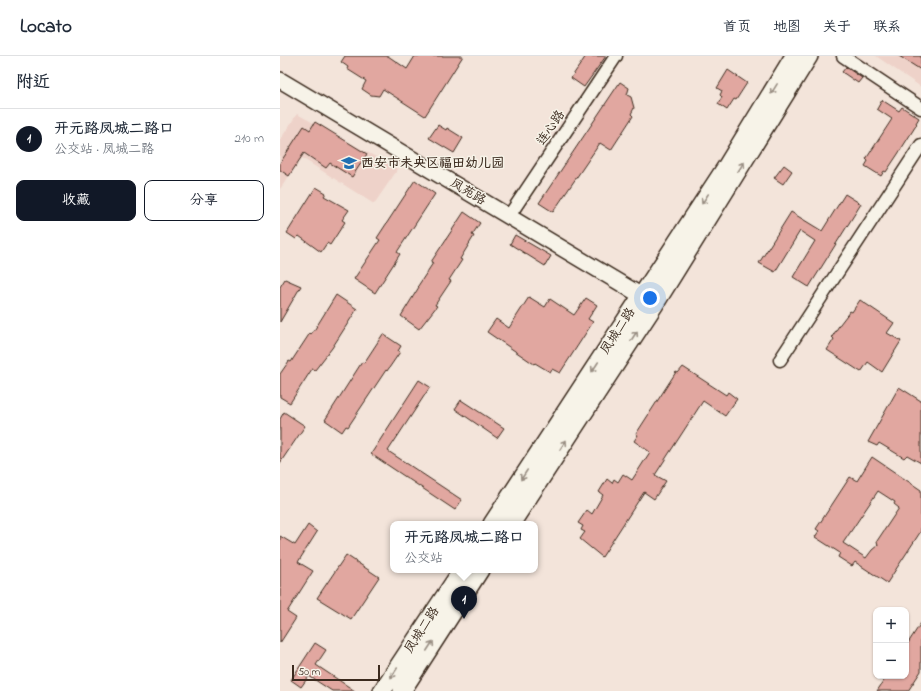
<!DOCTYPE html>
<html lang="zh">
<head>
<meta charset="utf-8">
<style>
  :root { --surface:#fff; --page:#f2f2f3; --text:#1f2937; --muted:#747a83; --line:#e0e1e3; --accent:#111827 }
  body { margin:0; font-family:"Indie Flower","LXGW WenKai TC",sans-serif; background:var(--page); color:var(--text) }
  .controls { position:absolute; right:12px; bottom:12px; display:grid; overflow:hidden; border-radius:8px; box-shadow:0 1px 3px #0004 }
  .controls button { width:36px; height:36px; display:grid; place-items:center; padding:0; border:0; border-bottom:1px solid var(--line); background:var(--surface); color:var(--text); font:20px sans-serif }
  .scale { position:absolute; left:12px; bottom:10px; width:88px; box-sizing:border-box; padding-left:4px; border:2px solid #3b2a1e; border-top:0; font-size:11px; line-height:14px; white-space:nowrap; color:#3b2a1e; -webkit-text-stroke:3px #f7f3e8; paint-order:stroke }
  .you { position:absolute; left:370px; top:242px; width:14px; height:14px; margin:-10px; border:3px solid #fff; border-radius:50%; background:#1a73e8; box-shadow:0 0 0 6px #1a73e833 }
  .badge { display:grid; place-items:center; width:26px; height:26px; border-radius:50%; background:var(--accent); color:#fff; font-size:13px; font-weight:700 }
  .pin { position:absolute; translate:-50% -33px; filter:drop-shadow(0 1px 2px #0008) }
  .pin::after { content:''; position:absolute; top:21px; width:14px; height:12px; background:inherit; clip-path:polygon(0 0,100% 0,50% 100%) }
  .popup { position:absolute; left:110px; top:465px; width:148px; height:52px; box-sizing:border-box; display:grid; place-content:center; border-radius:8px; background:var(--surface); filter:drop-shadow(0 1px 3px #0005); font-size:13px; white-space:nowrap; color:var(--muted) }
  .popup b { font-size:15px; color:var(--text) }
  .popup::after { content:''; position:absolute; left:50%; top:100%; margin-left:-8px; border:8px solid transparent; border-top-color:var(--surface) }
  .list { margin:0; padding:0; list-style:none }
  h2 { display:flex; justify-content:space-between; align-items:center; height:52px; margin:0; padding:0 16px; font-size:17px }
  h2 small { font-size:13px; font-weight:400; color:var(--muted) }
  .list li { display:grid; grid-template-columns:26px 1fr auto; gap:12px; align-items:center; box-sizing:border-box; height:60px; padding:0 16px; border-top:1px solid var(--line) }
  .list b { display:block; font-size:15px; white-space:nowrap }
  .list p { margin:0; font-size:13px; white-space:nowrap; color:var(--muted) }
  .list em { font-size:13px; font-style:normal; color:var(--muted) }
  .actions { display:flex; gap:8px; padding:12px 16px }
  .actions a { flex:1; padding:9px 0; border:1px solid var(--accent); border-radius:8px; text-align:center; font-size:14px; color:var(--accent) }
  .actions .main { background:var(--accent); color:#fff }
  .map { position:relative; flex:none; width:641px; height:635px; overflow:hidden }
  header { display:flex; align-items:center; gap:24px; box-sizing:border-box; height:56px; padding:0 20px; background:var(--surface); border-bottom:1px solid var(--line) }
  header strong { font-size:19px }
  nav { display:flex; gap:22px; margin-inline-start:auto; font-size:14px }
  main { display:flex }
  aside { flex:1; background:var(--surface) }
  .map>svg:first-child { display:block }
  .built { fill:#eed2c9 }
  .building { fill:#e1a7a0; stroke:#3b2a1e; fill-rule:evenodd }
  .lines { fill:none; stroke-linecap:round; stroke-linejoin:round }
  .minor-casing { stroke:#3b2a1e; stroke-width:15 }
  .tertiary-casing { stroke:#3b2a1e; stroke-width:18 }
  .secondary-casing { stroke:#3b2a1e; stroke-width:20 }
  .minor { stroke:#f7f3e8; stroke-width:12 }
  .tertiary { stroke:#f7f3e8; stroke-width:15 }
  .secondary { stroke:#f7f3e8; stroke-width:17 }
  .oneway { stroke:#998e83 }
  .labels { text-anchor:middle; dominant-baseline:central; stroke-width:3; stroke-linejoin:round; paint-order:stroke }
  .street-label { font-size:13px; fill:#3b2a1e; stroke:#f7f3e8 }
  .poi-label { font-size:13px; font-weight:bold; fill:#3b2a1e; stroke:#f7f3e8; text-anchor:start }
</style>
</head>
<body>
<header>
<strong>Locato</strong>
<nav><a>首页</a><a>地图</a><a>关于</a><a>联系</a></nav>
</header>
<main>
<aside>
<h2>附近<small></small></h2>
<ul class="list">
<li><span class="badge">1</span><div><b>开元路凤城二路口</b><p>公交站 · 凤城二路</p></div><em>210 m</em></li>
</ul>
<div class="actions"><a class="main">收藏</a><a>分享</a></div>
</aside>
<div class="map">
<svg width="641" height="635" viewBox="0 0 641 635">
  <rect width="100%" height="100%" fill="#f3e4da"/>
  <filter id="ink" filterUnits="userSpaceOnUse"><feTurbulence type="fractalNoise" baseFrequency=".025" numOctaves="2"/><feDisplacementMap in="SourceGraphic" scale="8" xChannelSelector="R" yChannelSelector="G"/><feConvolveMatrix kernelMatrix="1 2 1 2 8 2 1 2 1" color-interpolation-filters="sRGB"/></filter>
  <g filter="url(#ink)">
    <path class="built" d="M596,0H641V31Z
      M17,58L118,113L94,148L22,102L0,133V84Z"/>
    <path class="building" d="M65,0H108L127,13L135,0H183L145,60L103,33L99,40L91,39L82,33L86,25L67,13L68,11L61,6Z
      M306,0H326L304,31L291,22Z
      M619,0H641V14Z
      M566,11L582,22L578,27L562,16Z
      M448,14L467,27L456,44L454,43L447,54L438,48L442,41L440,39L442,35L437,32Z
      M340,26L349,32L347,39L351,41L354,52L351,58L353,60L331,94L320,87L273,156L259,147Z
      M602,44L619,55L622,51L639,62L636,67L637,68L618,98L606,116L604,115L601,120L585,110L588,105L586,103L612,63L597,53Z
      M35,66L87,98L72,121L50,107L46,112L24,97L9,120L0,114V107L24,70L30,74Z
      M158,69L166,74L167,72L183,82L174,97L149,82Z
      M504,109L512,115L503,128L494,122Z
      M135,124L155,138L117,196L120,198L95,237L74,223L100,184L97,182Z
      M36,131L46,137L44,140L69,154L62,164L65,166L50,189L47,187L41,196L19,180L16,183L7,177Z
      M565,138L581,148L529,231L513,221L535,185L520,175L495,216L479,207L511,156L542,175Z
      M184,156L200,167L192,179L194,180L180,203L182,204L169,224L171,225L155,249L157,250L139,273L121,260L139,231L138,230L153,207L151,206Z
      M235,179L271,200L265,210L230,188Z
      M5,223L21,230L0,266V231Z
      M56,239L77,253L52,292L35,314L32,313L10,347L0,341V318L9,305L11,306L30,277L31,278L35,273Z
      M249,241L265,251L270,243L294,259L306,242L317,249L308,263L313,266L280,317L272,313L270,316L255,307L254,308L207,276L216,263L229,272Z
      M580,244L614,267L607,277L621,285L602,316L588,306L581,316L547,294L554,283L552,281L560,268L570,255L572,256Z
      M103,278L121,290L118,295L120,296L107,315L106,314L68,371L66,370L62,376L45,364L82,306L84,307Z
      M403,311L446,339L448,336L457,343L445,360L423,345L375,419L386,425L374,443L364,436L322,501L300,483L305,476L301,474L303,470L298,467L307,454L312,458L323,439L319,436L327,423L332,427L334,423L338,426L343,418L352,424L370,396L354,385L358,379L356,378L396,316L398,317Z
      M139,324L150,331L108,395L182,444L175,454L91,398Z
      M619,331L641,345V407L627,399L624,402L599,387L597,390L588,386Z
      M181,344L224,372L217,382L175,353Z
      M4,356L25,370L0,407V363Z
      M592,401L641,434V475L607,527L575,506L572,510L558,501L560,497L535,481L539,475L536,473L570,421L577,425ZM598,435L615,446L614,448L619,452L597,485L598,489L592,494L586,502L563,487Z
      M28,469L37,476L18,506L33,515L7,556L16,562L0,587V480L15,489Z
      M66,499L99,521L71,563L37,542Z
      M641,567V615L628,635H597L607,620H626V590Z
      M35,587L46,594L36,609L75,635H52L29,620L21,631L11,624Z"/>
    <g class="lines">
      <g class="minor-casing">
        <path id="minor" d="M563,0L641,52
          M229,160L336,0
          M500,304L641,89"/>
      </g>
      <g class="tertiary-casing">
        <path id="tertiary" d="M0,24L372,246"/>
      </g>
      <g class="secondary-casing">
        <path id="secondary" d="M212,468L446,111L514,0
          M231,468L375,248L529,0
          M102,635L182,514
          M122,635L200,514"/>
      </g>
      <use href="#minor" class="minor"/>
      <use href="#tertiary" class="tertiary"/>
      <use href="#secondary" class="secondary"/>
    </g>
    <defs><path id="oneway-shaft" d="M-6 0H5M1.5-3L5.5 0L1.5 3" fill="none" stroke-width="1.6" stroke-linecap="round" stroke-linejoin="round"/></defs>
    <g class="oneway">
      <use href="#oneway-shaft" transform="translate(494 33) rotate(122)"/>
      <use href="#oneway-shaft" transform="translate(461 111) rotate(-57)"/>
      <use href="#oneway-shaft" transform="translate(425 143) rotate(123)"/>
      <use href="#oneway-shaft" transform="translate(354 280) rotate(-57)"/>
      <use href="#oneway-shaft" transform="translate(315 311) rotate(123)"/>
      <use href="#oneway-shaft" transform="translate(283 389) rotate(-57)"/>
      <use href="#oneway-shaft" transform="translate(244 419) rotate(123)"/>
      <use href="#oneway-shaft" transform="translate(150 590) rotate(-57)"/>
      <use href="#oneway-shaft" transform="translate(114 617) rotate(123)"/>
    </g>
  </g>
  <defs>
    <g id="school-bare" transform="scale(1.2)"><path d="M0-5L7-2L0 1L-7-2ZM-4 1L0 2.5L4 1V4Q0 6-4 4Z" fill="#1f6fb2" stroke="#f7f3e8" stroke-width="2.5" paint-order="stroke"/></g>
  </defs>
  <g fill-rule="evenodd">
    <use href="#school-bare" x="69" y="107"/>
  </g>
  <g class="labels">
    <g class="street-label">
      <text transform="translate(271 72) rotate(-56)">连心路</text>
      <text transform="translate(188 136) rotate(31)">凤苑路</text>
      <text transform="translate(338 275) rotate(-57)">凤城二路</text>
      <text transform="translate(142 574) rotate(-57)">凤城二路</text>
    </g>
    <g class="poi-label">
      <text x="81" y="107">西安市未央区福田幼儿园</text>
    </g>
  </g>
</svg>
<div class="controls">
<button>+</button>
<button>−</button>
</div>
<div class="scale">50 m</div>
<div class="you"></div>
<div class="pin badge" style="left:184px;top:563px">1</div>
<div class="popup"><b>开元路凤城二路口</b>公交站</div>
</div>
</main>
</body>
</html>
